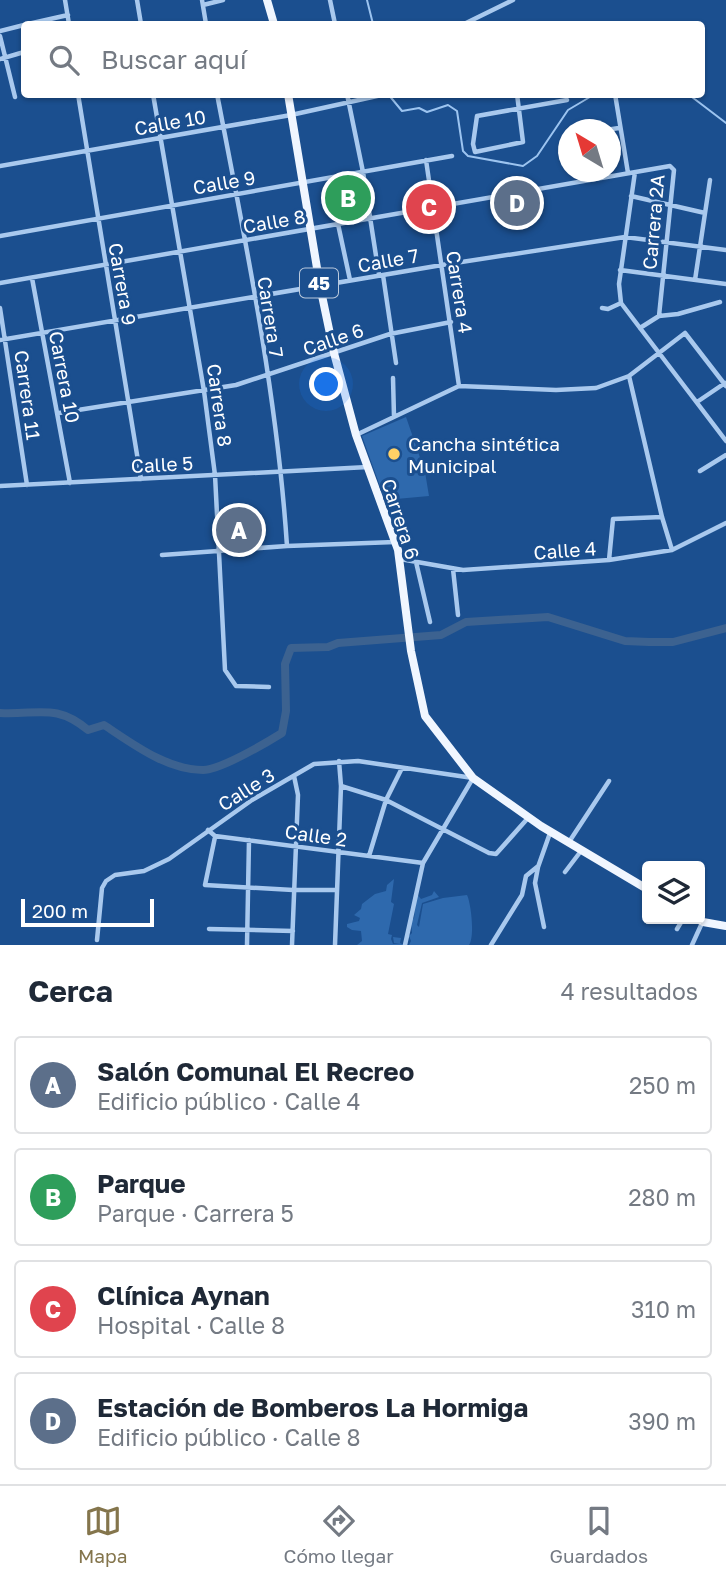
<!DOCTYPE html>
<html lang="es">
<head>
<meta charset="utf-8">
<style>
  :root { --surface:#fff; --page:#f2f2f3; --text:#1f2937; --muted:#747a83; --line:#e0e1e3; --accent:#84754c }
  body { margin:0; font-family:"Golos Text",sans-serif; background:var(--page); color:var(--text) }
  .controls { position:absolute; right:21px; bottom:21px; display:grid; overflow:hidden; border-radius:7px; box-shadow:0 2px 5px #0004 }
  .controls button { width:63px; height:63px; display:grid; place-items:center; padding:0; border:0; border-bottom:2px solid var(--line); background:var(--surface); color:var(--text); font:35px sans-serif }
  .compass { position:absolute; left:558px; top:119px; width:63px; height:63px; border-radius:50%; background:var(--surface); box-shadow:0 2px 5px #0004; rotate:322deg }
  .scale { position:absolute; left:21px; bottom:18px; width:133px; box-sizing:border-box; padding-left:7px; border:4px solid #fff; border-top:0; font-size:19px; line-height:24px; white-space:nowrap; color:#fff; -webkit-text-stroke:5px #1b4f8f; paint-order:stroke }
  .you { position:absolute; left:327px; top:385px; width:24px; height:24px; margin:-18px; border:5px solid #fff; border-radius:50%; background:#1a73e8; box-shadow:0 0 0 10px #1a73e833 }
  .badge { display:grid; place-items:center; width:46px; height:46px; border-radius:50%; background:var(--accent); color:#fff; font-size:23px; font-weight:700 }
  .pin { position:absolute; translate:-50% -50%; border:4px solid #fff; box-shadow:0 2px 7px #0006 }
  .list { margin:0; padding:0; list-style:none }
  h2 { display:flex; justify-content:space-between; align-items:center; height:91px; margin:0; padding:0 28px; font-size:30px }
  h2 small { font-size:23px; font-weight:400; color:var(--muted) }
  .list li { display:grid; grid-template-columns:46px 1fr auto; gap:21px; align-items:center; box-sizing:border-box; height:98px; margin:0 14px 14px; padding:0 14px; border:2px solid var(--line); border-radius:7px }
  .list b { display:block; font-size:26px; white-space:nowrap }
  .list p { margin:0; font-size:23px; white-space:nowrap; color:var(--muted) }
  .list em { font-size:23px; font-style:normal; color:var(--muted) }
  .icon { flex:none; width:38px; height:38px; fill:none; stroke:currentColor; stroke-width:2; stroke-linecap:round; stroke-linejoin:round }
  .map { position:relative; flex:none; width:726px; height:945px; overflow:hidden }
  .search { position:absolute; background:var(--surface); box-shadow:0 2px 5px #0004; left:21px; right:21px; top:21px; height:77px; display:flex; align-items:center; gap:18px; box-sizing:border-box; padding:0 24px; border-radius:7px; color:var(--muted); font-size:26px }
  .sheet { height:539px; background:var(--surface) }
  nav { display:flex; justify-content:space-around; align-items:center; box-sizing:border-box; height:98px; border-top:2px solid var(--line); background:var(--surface); font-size:19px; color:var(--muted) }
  nav a { display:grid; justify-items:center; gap:4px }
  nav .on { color:var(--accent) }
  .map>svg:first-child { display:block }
  .green { fill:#2e69ad }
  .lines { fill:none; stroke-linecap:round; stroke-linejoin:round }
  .stream { stroke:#9cc4f0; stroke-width:2 }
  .river { stroke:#3c6290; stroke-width:8 }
  .street { stroke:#a9c9ee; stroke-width:4.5 }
  .primary { stroke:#f0f6ff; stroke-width:8 }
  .poi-dot { fill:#ffd166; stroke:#1b4f8f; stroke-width:2.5 }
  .labels { text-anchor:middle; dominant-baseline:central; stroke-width:6; stroke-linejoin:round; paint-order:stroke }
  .shield { fill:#1b4f8f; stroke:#bbcadd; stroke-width:2 }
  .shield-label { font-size:18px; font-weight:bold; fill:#fff }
  .street-label { font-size:19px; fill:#fff; stroke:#1b4f8f }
  .poi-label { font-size:19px; fill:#fff; stroke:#1b4f8f; text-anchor:start }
</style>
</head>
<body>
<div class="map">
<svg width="726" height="945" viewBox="0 0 726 945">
  <rect width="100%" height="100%" fill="#1b4f8f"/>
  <path class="green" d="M359,175L366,216L337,221L330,180Z
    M406,417L425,472L429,496L385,500L362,436Z
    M394,879L391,902L394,904L388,934L392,935L391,939L393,944L400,943H394L393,937L401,938L400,943L404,945H357L362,941L361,931L352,930L347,927V924L359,921L360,918L354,915L361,909L362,904L375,894L386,891L387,885Z
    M434,891L439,897L422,903L417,925L419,927L423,904L443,898L467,895C471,903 475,937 469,945H409L411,941L409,936L412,933L411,921L414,918L417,894L421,899L432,895Z"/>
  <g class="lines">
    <path class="stream" d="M367,0L373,24
      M388,94L402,111L419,108L427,112L448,105L457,111L463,151L468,156L523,166L537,156L568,110L595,94
      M688,94L726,123"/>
    <path class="river" d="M0,713C38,715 56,703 88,730L104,725C133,744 167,770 203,770C220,770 266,743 282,733L286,711L285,664L291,648L328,647L338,643L441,635L466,622L548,617L625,641L649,642H673L726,628"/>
    <path class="street" d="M65,0L69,24
      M137,0L141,24
      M202,0L206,24
      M330,0L335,24
      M203,5L223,0
      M28,24L68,15
      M464,24L513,0
      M0,31L24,25
      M0,36L15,97
      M0,59L24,52
      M40,94V95
      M78,94L141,479
      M153,94L204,391L215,475L225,670L236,686L269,687
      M217,94C246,244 277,394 287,546
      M347,94L363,172L379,275
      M517,94L523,142L475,152L473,144L477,116L567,100
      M615,94L628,173
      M606,130L619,128
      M426,160L459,386
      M0,166L291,115L386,94
      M635,172L619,284L621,303L726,441
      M631,196L705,213
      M338,224L350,280
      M0,236L452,156
      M620,270L726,284
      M383,275L396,363
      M32,278L70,483
      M695,280L710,180
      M0,283L670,166L674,170L659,316
      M0,308L27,485
      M602,308L608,309L621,303
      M640,328L659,316L678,314L720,302
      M0,340L442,265L625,237L726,250
      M629,376L662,517L672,550
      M393,378L394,417
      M697,402L725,383
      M59,413L236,385L390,334L451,322
      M356,435L459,386L556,390L596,388L629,376L685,333L726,386
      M700,471L726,455
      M0,486L368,467
      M162,555L287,546L395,542
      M400,559L463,570L609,560L672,550L726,523
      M609,560L613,519L662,517
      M416,562L430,622
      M453,569L458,615
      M341,786L386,800L489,853L496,854L528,818
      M208,830L215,836L423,863
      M215,837L205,885L293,890H337
      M569,842L609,781
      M369,856L386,800L402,768
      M565,872L581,851
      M544,927L535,883L538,867L550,833
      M209,929L293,931
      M677,929L683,919
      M97,940L102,888L106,881L115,875L144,871L169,859L252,800L314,764L358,761L473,778L423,863L405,945
      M247,945L249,840
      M292,945L298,795L294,776
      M335,945L341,786L339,761
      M491,945L522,895L526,876L537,867
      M692,945L702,923"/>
    <path class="primary" d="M267,0L274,24
      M288,94L320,286L334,353L356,435L398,550L411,651L425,716L473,778L541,826L647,889
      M697,919L703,922L726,926"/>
  </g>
  <circle class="poi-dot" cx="394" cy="454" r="7"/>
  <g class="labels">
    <rect class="shield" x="300" y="268.5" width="38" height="29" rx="5"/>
    <g class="shield-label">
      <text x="319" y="283">45</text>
    </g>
    <g class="street-label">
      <text transform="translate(170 122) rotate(-10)">Calle 10</text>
      <text transform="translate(224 182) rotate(-10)">Calle 9</text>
      <text transform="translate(274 221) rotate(-10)">Calle 8</text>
      <text transform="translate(653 222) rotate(-85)">Carrera 2A</text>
      <text transform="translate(388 260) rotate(-10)">Calle 7</text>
      <text transform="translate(123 284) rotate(80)">Carrera 9</text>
      <text transform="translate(460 292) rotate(81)">Carrera 4</text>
      <text transform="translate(271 317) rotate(81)">Carrera 7</text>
      <text transform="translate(333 339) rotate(-19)">Calle 6</text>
      <text transform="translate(65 377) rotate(79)">Carrera 10</text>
      <text transform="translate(28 395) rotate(82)">Carrera 11</text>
      <text transform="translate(220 405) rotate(82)">Carrera 8</text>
      <text transform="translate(162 464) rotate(-3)">Calle 5</text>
      <text transform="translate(401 519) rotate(72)">Carrera 6</text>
      <text transform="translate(565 550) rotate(-4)">Calle 4</text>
      <text transform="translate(246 789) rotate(-32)">Calle 3</text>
      <text transform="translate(316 835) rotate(8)">Calle 2</text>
    </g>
    <g class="poi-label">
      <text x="408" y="443">Cancha sintética<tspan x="408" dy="22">Municipal</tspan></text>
    </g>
  </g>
</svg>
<div class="controls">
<button><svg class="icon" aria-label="layers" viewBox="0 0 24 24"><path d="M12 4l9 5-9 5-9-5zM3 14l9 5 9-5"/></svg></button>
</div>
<svg class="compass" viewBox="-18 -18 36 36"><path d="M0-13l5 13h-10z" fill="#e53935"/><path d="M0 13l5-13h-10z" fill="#747a83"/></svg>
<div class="scale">200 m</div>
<div class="you"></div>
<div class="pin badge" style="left:239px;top:530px;background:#5c6f8a">A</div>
<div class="pin badge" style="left:348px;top:198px;background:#2e9e5b">B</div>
<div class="pin badge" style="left:429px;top:207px;background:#e0444e">C</div>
<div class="pin badge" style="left:517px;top:203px;background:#5c6f8a">D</div>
<div class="search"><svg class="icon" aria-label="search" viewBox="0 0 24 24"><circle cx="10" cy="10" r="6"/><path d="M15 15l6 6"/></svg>Buscar aquí</div>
</div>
<section class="sheet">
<h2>Cerca<small>4 resultados</small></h2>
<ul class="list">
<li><span class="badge" style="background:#5c6f8a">A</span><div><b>Salón Comunal El Recreo</b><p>Edificio público · Calle 4</p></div><em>250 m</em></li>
<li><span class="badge" style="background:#2e9e5b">B</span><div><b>Parque</b><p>Parque · Carrera 5</p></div><em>280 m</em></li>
<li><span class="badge" style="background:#e0444e">C</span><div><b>Clínica Aynan</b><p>Hospital · Calle 8</p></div><em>310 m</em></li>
<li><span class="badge" style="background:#5c6f8a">D</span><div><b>Estación de Bomberos La Hormiga</b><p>Edificio público · Calle 8</p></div><em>390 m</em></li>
</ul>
</section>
<nav>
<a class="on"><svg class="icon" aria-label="map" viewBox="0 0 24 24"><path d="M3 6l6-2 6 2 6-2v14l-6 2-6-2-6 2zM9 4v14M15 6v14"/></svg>Mapa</a>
<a><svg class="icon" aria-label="directions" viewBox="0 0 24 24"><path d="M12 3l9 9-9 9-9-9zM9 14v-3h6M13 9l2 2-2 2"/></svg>Cómo llegar</a>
<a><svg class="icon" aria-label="saved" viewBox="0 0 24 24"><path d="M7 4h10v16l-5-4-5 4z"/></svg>Guardados</a>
</nav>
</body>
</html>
